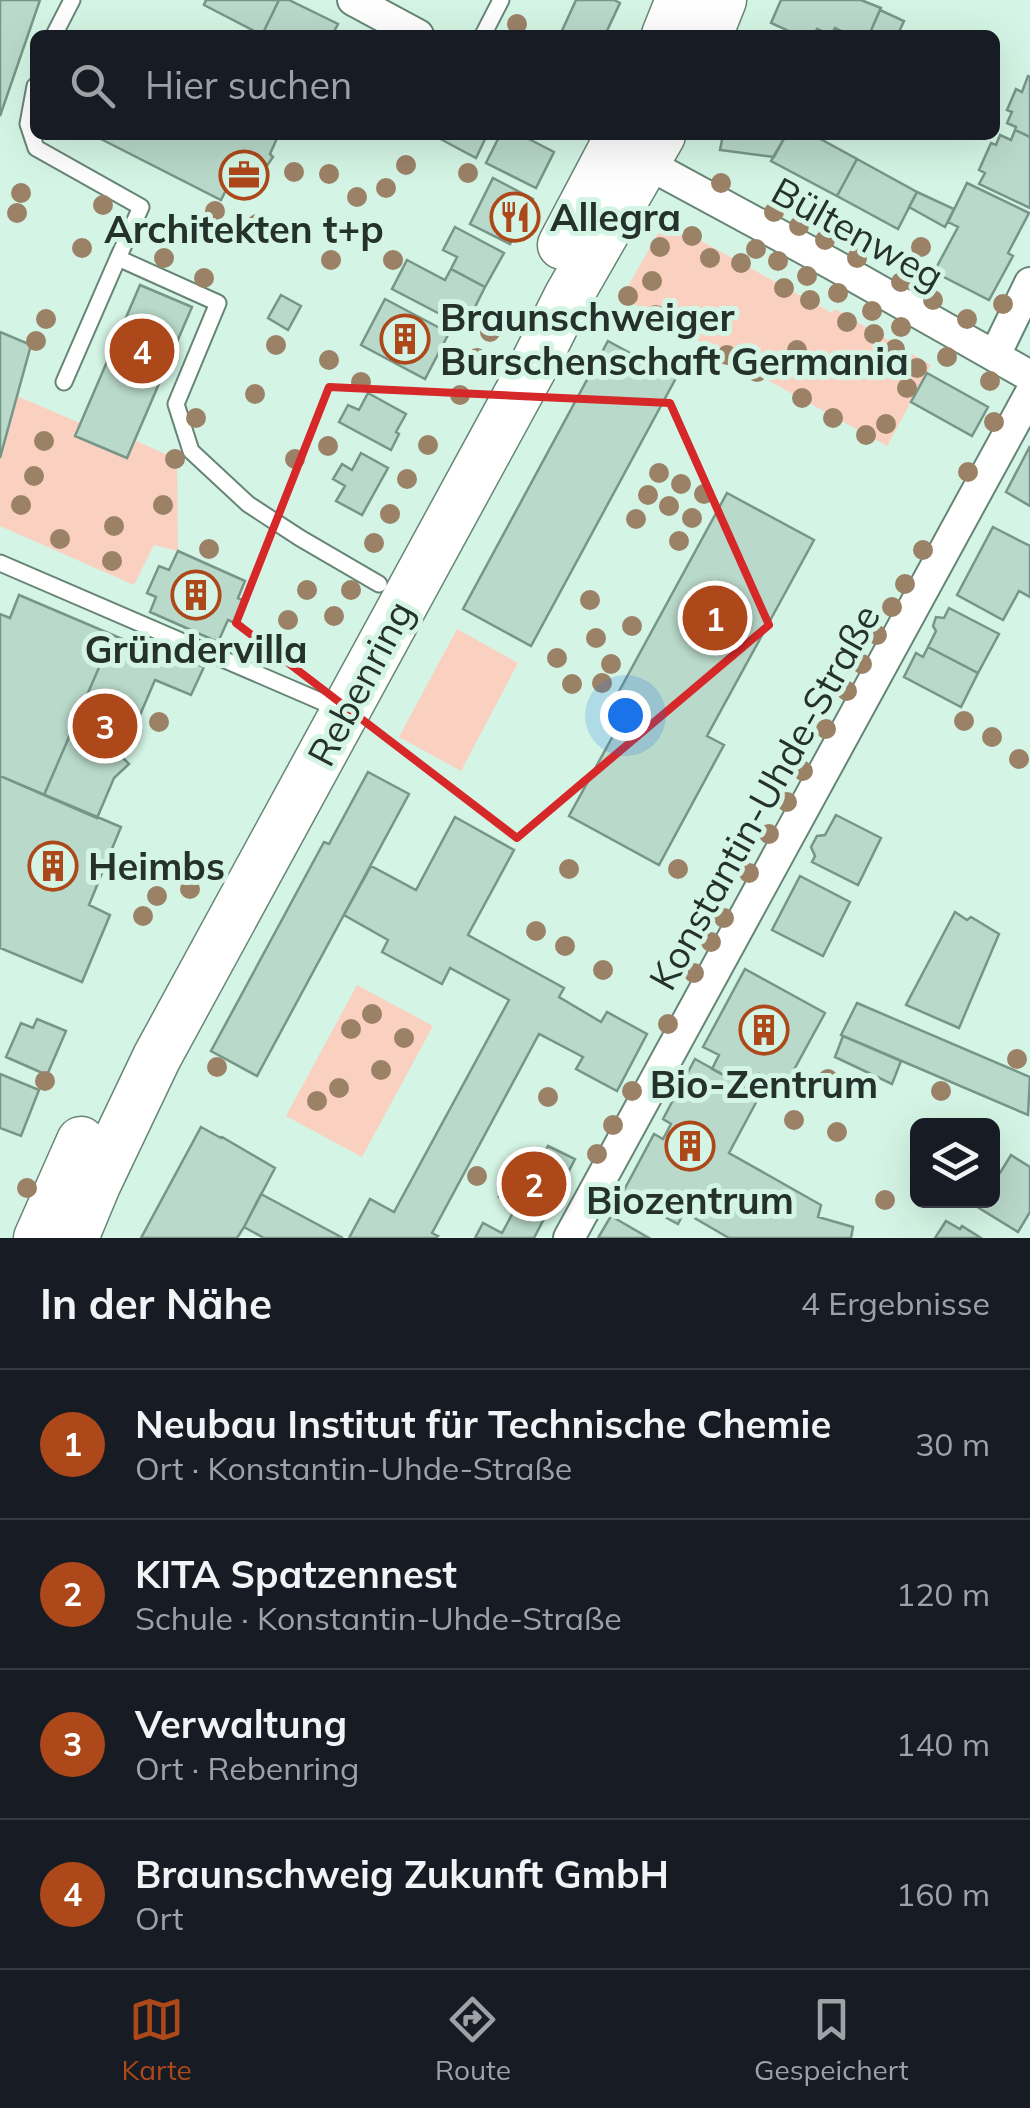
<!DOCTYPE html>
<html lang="de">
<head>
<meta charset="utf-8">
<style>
  :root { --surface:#171b24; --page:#242831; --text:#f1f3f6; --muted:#9ea1a6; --line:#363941; --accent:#ad481a }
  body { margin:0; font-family:Mulish,sans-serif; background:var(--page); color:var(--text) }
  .controls { position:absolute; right:30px; bottom:30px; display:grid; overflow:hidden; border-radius:15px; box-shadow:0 10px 40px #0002 }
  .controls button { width:90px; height:90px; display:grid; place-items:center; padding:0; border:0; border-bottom:2px solid var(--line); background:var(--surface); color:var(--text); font:50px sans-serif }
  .you { position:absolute; left:625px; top:715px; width:35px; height:35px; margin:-25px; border:8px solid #fff; border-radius:50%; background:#1a73e8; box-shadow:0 0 0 15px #1a73e833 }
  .badge { display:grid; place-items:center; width:65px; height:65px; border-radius:50%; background:var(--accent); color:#fff; font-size:32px; font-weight:700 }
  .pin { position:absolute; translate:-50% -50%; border:5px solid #fff; box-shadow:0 2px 10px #0006 }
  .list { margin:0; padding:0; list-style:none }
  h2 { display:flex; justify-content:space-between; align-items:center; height:130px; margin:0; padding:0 40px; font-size:42px }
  h2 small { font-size:32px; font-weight:400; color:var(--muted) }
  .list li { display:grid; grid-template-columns:65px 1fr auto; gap:30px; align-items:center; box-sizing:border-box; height:150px; padding:0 40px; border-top:2px solid var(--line) }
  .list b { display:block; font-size:38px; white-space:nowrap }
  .list p { margin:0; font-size:32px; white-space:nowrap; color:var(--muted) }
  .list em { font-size:32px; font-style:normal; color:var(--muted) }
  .icon { flex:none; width:55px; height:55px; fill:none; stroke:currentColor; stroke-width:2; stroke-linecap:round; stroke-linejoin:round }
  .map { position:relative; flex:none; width:1030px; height:1238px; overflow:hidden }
  .search { position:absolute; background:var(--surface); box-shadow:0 10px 40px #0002; left:30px; right:30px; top:30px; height:110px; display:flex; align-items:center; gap:25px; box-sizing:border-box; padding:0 35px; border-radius:15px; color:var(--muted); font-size:38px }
  .sheet { height:730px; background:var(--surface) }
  nav { display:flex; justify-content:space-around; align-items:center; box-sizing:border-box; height:140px; border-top:2px solid var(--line); background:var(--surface); font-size:28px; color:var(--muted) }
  nav a { display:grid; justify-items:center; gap:5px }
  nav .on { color:var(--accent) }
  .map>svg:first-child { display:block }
  .green { fill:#fad0c1 }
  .building { fill:#b9d9ca; stroke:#779688; stroke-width:2.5 }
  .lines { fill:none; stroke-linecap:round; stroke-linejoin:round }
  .service-casing { stroke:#678577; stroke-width:19 }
  .minor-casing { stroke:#678577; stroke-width:34 }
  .primary-casing { stroke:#678577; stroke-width:51 }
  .service { stroke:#fff; stroke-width:15 }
  .minor { stroke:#fff; stroke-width:30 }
  .primary { stroke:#fff; stroke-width:48 }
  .tree { fill:#9b8267 }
  .marked { fill:none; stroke:#d62828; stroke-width:8; stroke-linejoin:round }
  .labels { text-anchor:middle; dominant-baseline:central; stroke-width:10; stroke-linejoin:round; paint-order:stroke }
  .poi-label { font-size:38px; font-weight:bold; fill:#25312c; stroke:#d4f5e5 }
  .street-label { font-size:38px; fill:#25312c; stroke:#d4f5e5 }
</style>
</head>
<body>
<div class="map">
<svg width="1030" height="1238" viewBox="0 0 1030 1238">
  <rect width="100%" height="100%" fill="#d4f5e5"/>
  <path class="green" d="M665,221L832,313L835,309L931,365L887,446L713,350L622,297Z
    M17,396L80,423L75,436L126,458L134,440L177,459L178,551L154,545L134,585L0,526V458Z
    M457,629L518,663L461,771L399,737Z
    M357,985L433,1026L362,1157L286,1116Z"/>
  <path class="building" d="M0,0H40L0,116Z
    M206,0H279L262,35L204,5Z
    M279,0H289L338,24L332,35H262Z
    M576,0H614L620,3L605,35H560Z
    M781,0H861L881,8L869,35H849L835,28L831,35L817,29L815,35H797L771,23Z
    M880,10L904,21L898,34L900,35H869Z
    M1028,76L1030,77V137L1015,130L1016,127L1007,123L1012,112L1007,110L1016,89L1022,92Z
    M1015,130L1030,137V208L979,184L985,173L979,170L991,143L996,145L1000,135L1011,140Z
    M98,135H276L278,136L270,154L273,157L260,176L251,172L243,186L231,180L221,200L97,137Z
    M433,135H487L476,158Z
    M500,135H521L554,152L536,188L486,163Z
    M723,135H786L774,157L720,150Z
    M786,135H813L857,159L837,196L771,161Z
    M857,159L917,192L898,229L837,196Z
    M493,178L533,199L510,244L470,224Z
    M967,183L1029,213L1008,253L1013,256L989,300L934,272L958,227L948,222Z
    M917,192L954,209L945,227L909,207Z
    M455,227L504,253L485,287L451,269L457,257L443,250Z
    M407,260L445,280L451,269L485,287L465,327L392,289Z
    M140,285L192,307L127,458L75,436Z
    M281,295L301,306L288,330L268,318Z
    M385,299L449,333L425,379L361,345Z
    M0,332L31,345L0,458Z
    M608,341L676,378L531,646L463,609Z
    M927,373L988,407L972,436L911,402Z
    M368,393L406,414L396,432L399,434L391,450L339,422L348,405L359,410Z
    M1030,446V506L1006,492Z
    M361,453L388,468L362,515L336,501L345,486L333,479L342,464L352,470Z
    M727,493L814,540L707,736L724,745L659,865L569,816L631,703L617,695Z
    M993,527L1030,546V597L1019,591L1003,620L957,595Z
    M178,551L245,581L238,598L245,601L235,623L228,620L218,642L150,612L156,597L147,593L159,566L169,570Z
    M19,595L113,635L44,795L0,776V614L10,618Z
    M949,608L999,634L978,673L928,647L936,631L933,626L936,617L944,618Z
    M113,635L156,654L159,648L204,667L191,695L155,680L122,757L129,764L114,778L97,818L44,795Z
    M928,647L978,673L961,707L904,677L916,653L923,657Z
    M368,772L409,794L257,1076L211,1051L324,842L329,844Z
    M0,776L121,827L89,905L110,915L82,982L0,948Z
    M836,815L881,838L858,885L812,862L815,856L811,847L817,836L825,835Z
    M455,817L514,850L468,935L564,988L559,997L601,1022L607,1012L647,1034L617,1091L576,1069L583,1057L539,1034L432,1233L438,1236L436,1238H349L370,1199L394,1212L509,1000L450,968L442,984L382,952L388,940L344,915L371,866L416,890Z
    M800,876L850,902L823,956L772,930Z
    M955,912L967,920L971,917L999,934L959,1028L906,1005Z
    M745,969L825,1013L784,1088L759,1074L750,1089L712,1069L719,1055L703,1047Z
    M857,1003L1030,1077L1028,1115L841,1035Z
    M37,1019L66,1031L47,1075L6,1057L21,1023L33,1028Z
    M843,1036L901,1061L892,1084L835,1057Z
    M695,1059L760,1095L729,1153L821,1205L818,1217L853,1227L851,1238H729L684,1212L678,1224L622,1194L654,1134L663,1139L671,1124L663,1119Z
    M0,1074L39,1090L21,1136L0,1128Z
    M201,1127L221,1138L222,1137L275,1168L244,1227L237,1238H141Z
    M548,1146L575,1159L534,1238H475L483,1223L502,1233L517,1205L499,1197L517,1163L535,1171Z
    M1011,1155L1030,1167V1212L1018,1232L966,1200H992V1175L1000,1173Z
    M261,1194L343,1238H264L244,1227Z
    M611,1216L649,1238H598Z
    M946,1221L960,1229L962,1226L981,1238H935Z"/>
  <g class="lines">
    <g class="service-casing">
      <path id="service" d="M54,35L72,0
        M483,35L501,0
        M35,86L28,124L36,148L141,207L118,258L218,303L176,404L191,451L248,504L300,538L379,584
        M64,382L118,258
        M0,563L341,710"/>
    </g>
    <g class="minor-casing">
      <path id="minor" d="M353,0L418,35
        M646,163L834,265L1030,376
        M995,355L1030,283
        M569,1238L1030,394"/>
    </g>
    <g class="primary-casing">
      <path id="primary" d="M666,35L680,0
        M708,35L722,0
        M562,245L620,135
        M38,1238L81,1141
        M74,1238L96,1185L157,1057L534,365L568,297L661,135"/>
    </g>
    <use href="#service" class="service"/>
    <use href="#minor" class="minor"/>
    <use href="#primary" class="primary"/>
  </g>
  <g class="tree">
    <circle cx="517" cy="24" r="10"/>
    <circle cx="406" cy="165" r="10"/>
    <circle cx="294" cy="172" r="10"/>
    <circle cx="468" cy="173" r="10"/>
    <circle cx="329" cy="174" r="10"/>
    <circle cx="721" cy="183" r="10"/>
    <circle cx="386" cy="188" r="10"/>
    <circle cx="21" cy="193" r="10"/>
    <circle cx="357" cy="197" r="10"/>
    <circle cx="103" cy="205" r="10"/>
    <circle cx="215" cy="211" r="10"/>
    <circle cx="774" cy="212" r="10"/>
    <circle cx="17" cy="213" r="10"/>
    <circle cx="257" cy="224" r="10"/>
    <circle cx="799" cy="226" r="10"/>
    <circle cx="692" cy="236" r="10"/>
    <circle cx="825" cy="240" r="10"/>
    <circle cx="660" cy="247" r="10"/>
    <circle cx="921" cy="247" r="10"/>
    <circle cx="82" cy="248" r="10"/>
    <circle cx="756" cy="249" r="10"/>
    <circle cx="164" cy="258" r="10"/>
    <circle cx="710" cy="258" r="10"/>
    <circle cx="857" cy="258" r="10"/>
    <circle cx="331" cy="260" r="10"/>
    <circle cx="393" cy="260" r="10"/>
    <circle cx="778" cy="261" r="10"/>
    <circle cx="741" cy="263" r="10"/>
    <circle cx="807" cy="276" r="10"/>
    <circle cx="204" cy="278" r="10"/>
    <circle cx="652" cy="281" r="10"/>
    <circle cx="901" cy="282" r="10"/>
    <circle cx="784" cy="288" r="10"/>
    <circle cx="838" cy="293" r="10"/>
    <circle cx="628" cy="296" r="10"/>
    <circle cx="810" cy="300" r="10"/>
    <circle cx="933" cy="300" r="10"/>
    <circle cx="1003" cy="304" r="10"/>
    <circle cx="872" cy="311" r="10"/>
    <circle cx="656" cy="315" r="10"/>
    <circle cx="46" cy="319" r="10"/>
    <circle cx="967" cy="319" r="10"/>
    <circle cx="847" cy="322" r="10"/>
    <circle cx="901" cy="327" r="10"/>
    <circle cx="490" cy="332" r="10"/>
    <circle cx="688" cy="333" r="10"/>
    <circle cx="874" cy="334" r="10"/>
    <circle cx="36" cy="341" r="10"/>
    <circle cx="276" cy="345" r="10"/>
    <circle cx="895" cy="349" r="10"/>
    <circle cx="797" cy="350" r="10"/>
    <circle cx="727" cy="355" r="10"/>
    <circle cx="947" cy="357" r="10"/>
    <circle cx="477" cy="358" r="10"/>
    <circle cx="329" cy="360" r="10"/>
    <circle cx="917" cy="368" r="10"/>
    <circle cx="757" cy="372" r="10"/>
    <circle cx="990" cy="381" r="10"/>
    <circle cx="361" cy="382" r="10"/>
    <circle cx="907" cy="388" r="10"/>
    <circle cx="255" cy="394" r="10"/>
    <circle cx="460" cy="395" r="10"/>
    <circle cx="802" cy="398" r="10"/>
    <circle cx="196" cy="418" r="10"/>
    <circle cx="833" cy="418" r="10"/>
    <circle cx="994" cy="422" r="10"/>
    <circle cx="886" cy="424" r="10"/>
    <circle cx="866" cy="435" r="10"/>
    <circle cx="44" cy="441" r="10"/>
    <circle cx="428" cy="445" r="10"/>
    <circle cx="328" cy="446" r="10"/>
    <circle cx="175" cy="459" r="10"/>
    <circle cx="295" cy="459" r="10"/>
    <circle cx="968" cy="472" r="10"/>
    <circle cx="659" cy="473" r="10"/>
    <circle cx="34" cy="476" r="10"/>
    <circle cx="407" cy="479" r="10"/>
    <circle cx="681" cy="484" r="10"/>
    <circle cx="704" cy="494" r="10"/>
    <circle cx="648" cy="495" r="10"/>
    <circle cx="21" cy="505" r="10"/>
    <circle cx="163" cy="505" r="10"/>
    <circle cx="669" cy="506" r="10"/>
    <circle cx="390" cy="514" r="10"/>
    <circle cx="692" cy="518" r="10"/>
    <circle cx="636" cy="519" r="10"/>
    <circle cx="114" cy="526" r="10"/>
    <circle cx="60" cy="539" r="10"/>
    <circle cx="679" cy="541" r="10"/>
    <circle cx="374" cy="543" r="10"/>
    <circle cx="209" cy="549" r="10"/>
    <circle cx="923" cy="550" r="10"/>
    <circle cx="112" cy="561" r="10"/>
    <circle cx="905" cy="584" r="10"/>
    <circle cx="307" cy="590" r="10"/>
    <circle cx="351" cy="590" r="10"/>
    <circle cx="590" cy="600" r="10"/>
    <circle cx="892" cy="607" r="10"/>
    <circle cx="334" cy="616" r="10"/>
    <circle cx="288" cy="620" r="10"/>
    <circle cx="632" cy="626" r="10"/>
    <circle cx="877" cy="635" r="10"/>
    <circle cx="596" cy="638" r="10"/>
    <circle cx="557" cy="658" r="10"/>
    <circle cx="611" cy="664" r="10"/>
    <circle cx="862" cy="664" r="10"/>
    <circle cx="602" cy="683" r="10"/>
    <circle cx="572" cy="684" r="10"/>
    <circle cx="847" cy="691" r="10"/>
    <circle cx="964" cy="721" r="10"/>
    <circle cx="159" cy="722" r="10"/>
    <circle cx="826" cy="729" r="10"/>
    <circle cx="992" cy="737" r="10"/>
    <circle cx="1019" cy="759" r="10"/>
    <circle cx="803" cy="771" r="10"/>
    <circle cx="787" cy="802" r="10"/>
    <circle cx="769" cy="834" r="10"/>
    <circle cx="569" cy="869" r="10"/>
    <circle cx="678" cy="869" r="10"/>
    <circle cx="749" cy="873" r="10"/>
    <circle cx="190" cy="889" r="10"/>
    <circle cx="157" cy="896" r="10"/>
    <circle cx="143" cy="916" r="10"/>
    <circle cx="724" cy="918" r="10"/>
    <circle cx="536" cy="931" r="10"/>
    <circle cx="711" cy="942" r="10"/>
    <circle cx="565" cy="946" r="10"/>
    <circle cx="603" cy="970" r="10"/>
    <circle cx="694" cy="973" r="10"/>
    <circle cx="372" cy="1014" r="10"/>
    <circle cx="668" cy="1024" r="10"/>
    <circle cx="351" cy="1029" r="10"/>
    <circle cx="404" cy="1038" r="10"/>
    <circle cx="1017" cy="1059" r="10"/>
    <circle cx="217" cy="1067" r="10"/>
    <circle cx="381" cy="1070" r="10"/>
    <circle cx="828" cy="1079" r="10"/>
    <circle cx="45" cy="1081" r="10"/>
    <circle cx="339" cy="1088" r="10"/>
    <circle cx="632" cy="1091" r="10"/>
    <circle cx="941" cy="1091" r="10"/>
    <circle cx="548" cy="1097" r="10"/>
    <circle cx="317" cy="1101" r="10"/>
    <circle cx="794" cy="1120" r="10"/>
    <circle cx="613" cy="1125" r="10"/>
    <circle cx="837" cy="1132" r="10"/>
    <circle cx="597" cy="1154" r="10"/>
    <circle cx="477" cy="1176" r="10"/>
    <circle cx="27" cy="1188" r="10"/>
    <circle cx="885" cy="1200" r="10"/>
  </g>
  <path class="marked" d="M329,387L670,403L769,625L517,838L236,623Z"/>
  <defs>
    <g id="office-ring" transform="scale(2.5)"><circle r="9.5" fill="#d4f5e5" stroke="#ad481a" stroke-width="1.5"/><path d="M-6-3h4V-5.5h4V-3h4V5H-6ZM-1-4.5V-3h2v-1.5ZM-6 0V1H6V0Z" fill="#ad481a"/></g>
    <g id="restaurant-ring" transform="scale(2.5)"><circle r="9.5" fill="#d4f5e5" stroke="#ad481a" stroke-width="1.5"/><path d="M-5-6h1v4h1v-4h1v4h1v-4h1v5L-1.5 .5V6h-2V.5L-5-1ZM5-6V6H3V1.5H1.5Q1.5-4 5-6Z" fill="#ad481a"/></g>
    <g id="building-ring" transform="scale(2.5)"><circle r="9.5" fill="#d4f5e5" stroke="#ad481a" stroke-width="1.5"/><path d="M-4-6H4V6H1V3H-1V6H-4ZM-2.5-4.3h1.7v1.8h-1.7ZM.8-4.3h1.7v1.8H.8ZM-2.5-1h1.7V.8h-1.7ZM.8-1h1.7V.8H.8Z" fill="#ad481a"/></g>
  </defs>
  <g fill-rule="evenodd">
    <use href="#office-ring" x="244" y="175"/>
    <use href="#restaurant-ring" x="515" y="217"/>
    <use href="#building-ring" x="405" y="339"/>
    <use href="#building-ring" x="196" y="595"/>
    <use href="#building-ring" x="53" y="866"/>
    <use href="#building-ring" x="764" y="1030"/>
    <use href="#building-ring" x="690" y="1146"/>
  </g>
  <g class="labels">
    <g class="poi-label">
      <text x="550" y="217" text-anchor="start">Allegra</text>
      <text x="244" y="229">Architekten t+p</text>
      <text x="440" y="317" text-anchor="start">Braunschweiger<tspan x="440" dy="44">Burschenschaft Germania</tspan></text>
      <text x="196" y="649">Gründervilla</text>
      <text x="88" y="866" text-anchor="start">Heimbs</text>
      <text x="764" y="1084">Bio-Zentrum</text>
      <text x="690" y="1200">Biozentrum</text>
    </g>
    <g class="street-label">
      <text transform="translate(858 233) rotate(29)">Bültenweg</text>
      <text transform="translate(360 683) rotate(-62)">Rebenring</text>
      <text transform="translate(764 797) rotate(-61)">Konstantin-Uhde-Straße</text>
    </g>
  </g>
</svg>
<div class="controls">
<button><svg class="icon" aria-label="layers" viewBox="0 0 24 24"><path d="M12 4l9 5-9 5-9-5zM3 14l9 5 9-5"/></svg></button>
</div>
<div class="you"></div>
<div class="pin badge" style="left:715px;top:618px">1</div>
<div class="pin badge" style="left:534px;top:1184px">2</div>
<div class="pin badge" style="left:105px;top:726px">3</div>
<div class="pin badge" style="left:142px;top:351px">4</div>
<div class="search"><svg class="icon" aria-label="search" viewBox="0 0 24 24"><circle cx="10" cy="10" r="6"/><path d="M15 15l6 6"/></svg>Hier suchen</div>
</div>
<section class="sheet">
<h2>In der Nähe<small>4 Ergebnisse</small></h2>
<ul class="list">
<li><span class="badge">1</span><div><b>Neubau Institut für Technische Chemie</b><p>Ort · Konstantin-Uhde-Straße</p></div><em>30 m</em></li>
<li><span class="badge">2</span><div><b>KITA Spatzennest</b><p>Schule · Konstantin-Uhde-Straße</p></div><em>120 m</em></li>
<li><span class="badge">3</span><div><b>Verwaltung</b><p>Ort · Rebenring</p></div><em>140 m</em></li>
<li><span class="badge">4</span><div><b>Braunschweig Zukunft GmbH</b><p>Ort</p></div><em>160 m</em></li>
</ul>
</section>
<nav>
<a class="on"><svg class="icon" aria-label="map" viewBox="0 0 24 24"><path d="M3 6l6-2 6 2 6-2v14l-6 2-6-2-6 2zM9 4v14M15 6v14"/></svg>Karte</a>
<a><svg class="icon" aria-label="directions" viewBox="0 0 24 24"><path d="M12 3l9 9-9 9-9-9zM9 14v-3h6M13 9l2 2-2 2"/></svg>Route</a>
<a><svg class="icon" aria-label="saved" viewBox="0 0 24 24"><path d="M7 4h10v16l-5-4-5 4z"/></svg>Gespeichert</a>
</nav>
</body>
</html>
